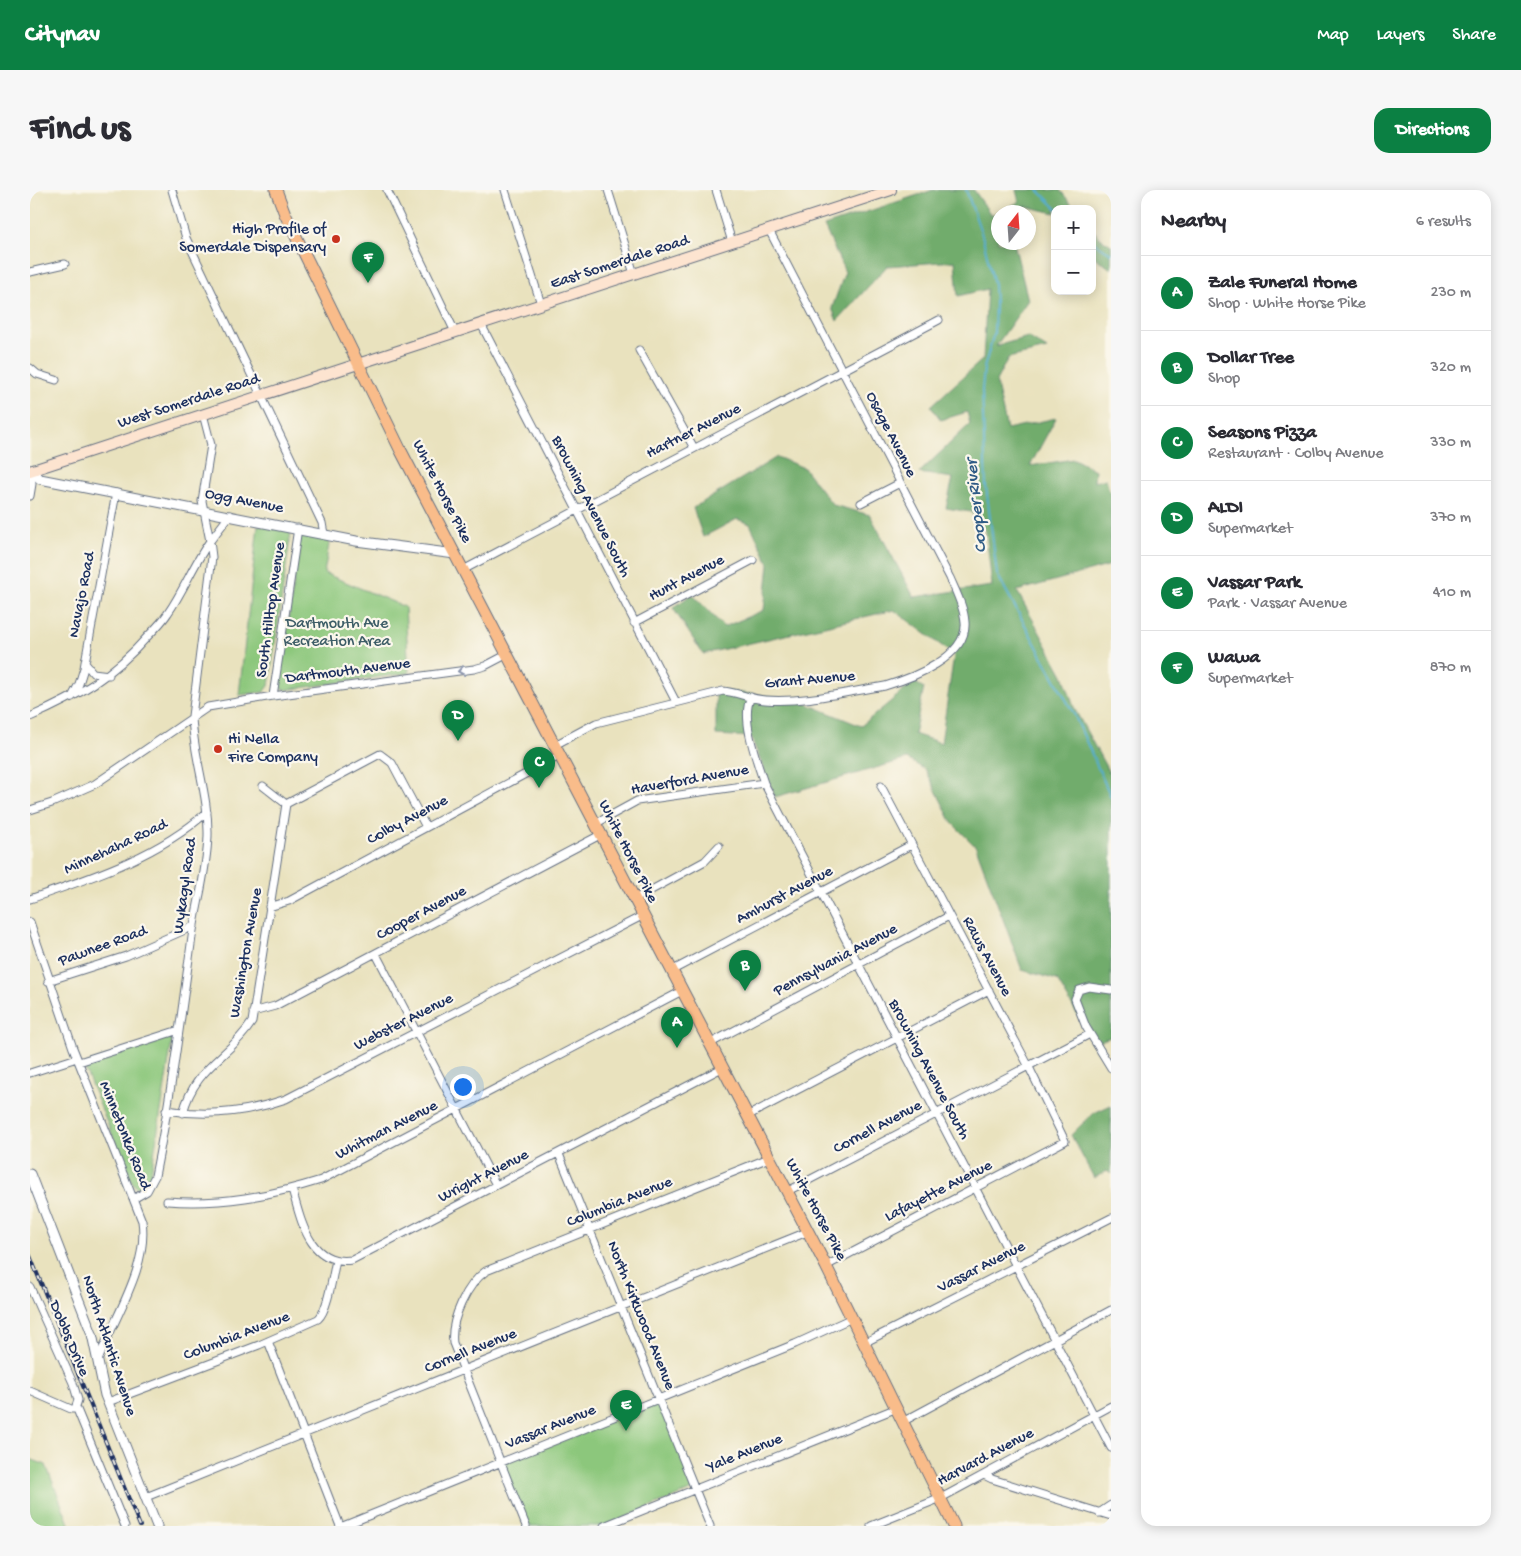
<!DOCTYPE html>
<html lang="en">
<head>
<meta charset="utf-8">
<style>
  :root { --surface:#fff; --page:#f7f7f7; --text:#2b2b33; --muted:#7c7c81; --line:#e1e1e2; --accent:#0b8043 }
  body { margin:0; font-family:"Gochi Hand",sans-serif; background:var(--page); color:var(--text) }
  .controls { position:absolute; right:15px; top:15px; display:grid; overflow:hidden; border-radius:10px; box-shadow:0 2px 12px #0003 }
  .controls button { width:45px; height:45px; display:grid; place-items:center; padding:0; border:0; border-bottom:1px solid var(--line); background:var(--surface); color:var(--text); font:25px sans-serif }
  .compass { position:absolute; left:961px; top:15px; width:45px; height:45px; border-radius:50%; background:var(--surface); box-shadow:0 2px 12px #0003; rotate:17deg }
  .you { position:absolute; left:432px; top:896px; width:18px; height:18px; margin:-12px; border:4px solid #fff; border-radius:50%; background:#1a73e8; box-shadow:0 0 0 8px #1a73e833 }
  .badge { display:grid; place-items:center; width:32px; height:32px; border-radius:50%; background:var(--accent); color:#fff; font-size:16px; font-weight:700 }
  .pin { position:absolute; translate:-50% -41px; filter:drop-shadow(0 1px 2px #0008) }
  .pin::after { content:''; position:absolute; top:26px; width:18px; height:15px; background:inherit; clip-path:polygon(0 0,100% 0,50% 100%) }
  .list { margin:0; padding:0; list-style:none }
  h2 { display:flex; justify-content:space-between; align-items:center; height:65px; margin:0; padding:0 20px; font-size:21px }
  h2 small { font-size:16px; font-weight:400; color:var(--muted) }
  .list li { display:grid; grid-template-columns:32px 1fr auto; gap:15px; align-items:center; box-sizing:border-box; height:75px; padding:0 20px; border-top:1px solid var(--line) }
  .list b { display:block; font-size:19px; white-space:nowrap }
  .list p { margin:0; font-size:16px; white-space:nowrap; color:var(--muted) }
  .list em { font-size:16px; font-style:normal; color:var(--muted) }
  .map { position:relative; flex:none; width:1081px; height:1336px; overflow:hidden; border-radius:15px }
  header { display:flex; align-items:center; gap:30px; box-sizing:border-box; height:70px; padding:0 25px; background:var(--accent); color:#fff }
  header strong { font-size:24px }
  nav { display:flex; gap:28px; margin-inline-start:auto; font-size:18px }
  .intro { display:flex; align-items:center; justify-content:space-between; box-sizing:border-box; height:120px; padding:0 30px }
  h1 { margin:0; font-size:35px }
  .button { padding:12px 22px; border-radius:15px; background:var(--accent); color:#fff; font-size:18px; font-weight:700 }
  main { display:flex; gap:30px; padding:0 30px }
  aside { flex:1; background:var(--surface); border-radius:15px; box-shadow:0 2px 12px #0003 }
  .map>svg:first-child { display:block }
  .green { fill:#8cc77c; stroke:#547b6d }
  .forest { fill:#71ac6c; stroke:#466e65 }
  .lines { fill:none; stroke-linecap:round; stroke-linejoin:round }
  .stream { stroke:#54aed1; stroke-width:2 }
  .minor-casing { stroke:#636e80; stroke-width:9 }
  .tertiary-casing { stroke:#636e80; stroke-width:11 }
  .secondary-casing { stroke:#636e80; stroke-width:12 }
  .trunk-casing { stroke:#636e80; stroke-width:13 }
  .minor { stroke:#fff; stroke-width:7 }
  .tertiary { stroke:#fff; stroke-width:9 }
  .secondary { stroke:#fde4d0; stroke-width:10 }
  .trunk { stroke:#f9bc8a; stroke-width:11 }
  .rail-casing { stroke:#1b2f5e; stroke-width:4 }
  .rail { stroke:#fbf7ec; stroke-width:2; stroke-dasharray:5.5; stroke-linecap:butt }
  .oneway { stroke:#8d97ae }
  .poi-dot { fill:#c8321e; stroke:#fbf7ec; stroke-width:2 }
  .labels { text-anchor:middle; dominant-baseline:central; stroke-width:4.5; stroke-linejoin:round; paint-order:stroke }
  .poi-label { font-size:16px; fill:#1b2f5e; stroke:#fbf7ec; text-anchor:end }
  .street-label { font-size:16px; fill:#1b2f5e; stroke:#fbf7ec }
  .park-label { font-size:16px; fill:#3d5d67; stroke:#fbf7ec }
  .water-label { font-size:18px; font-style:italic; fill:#2f5b86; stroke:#fbf7ec }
</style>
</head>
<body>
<header>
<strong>Citynav</strong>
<nav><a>Map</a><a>Layers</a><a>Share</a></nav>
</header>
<div class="intro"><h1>Find us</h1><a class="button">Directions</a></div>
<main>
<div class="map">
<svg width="1081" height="1336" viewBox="0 0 1081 1336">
  <rect width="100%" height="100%" fill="#fbf7ec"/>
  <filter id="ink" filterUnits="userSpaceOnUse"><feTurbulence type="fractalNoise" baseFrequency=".02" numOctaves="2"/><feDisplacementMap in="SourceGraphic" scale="10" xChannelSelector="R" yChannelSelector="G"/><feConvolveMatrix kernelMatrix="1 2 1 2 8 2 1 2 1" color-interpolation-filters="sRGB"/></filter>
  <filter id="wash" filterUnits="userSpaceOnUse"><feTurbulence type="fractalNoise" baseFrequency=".0096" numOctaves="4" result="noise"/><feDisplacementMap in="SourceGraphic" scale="20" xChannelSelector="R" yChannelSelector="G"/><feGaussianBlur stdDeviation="1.12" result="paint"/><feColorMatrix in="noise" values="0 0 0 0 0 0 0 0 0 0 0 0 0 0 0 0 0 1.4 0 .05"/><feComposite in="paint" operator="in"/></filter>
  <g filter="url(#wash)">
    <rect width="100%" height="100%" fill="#e9e2be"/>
    <path class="green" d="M228,335L261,341L239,496L234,502L209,505Z
      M271,343L300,349L294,383L375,417L379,483L255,500L250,497L249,492Z
      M139,845L142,851L120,990L112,998L106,997L102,992L54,877L60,872Z
      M629,1209L665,1299L574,1336H496L470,1273Z
      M0,1269L16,1275L40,1336H0Z"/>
    <path class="forest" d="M903,0H944L961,25L989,12L986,0H1030L1045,19H1025V23L994,16L987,22H968V52L984,53L998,110L966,156L998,147L1017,159L978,168L966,191L977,239L1026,228L1000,276L1044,269L1065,280L1064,292L1076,289L1081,308V375L987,401L1033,485L1045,520L1081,586V847L1064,853L1027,790L992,780L946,657L922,633L896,580L877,569L745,607L721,547L686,545V500L765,509L831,536L884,492L894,498L884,544L911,553L924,465L864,420L673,464L643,418L662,404L694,437L734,420L739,374L720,334L707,329L673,347L663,318L747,267L774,278L803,315L840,325L884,407L962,396L956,342L941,322L916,318L923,288L889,283L940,234L937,222L911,230L901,216L953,169L957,99L928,106L925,71L857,76L807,131L802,118L815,82L794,36Z
      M1062,39L1070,48L1081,55V79L1062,65Z
      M1081,915V984L1077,981L1064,988L1041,945L1062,924Z"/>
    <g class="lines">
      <path class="stream" d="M936,0L952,45L964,94L965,114L964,143L954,178L952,200L956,296L967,384L1044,524L1081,607
        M1008,0L1027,19
        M1062,51L1081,63"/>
    </g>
  </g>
  <g filter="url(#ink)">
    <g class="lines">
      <g class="minor-casing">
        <path id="minor" d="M142,0L156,48L292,333L294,344
          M357,0L425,142
          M475,0L511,114
          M578,0L604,84
          M686,0L702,52
          M1080,0L1081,3
          M0,82L35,74
          M451,134L646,512
          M609,160L664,258
          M0,178L7,184L26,190
          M0,306L2,294L1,280
          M831,313L870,293
          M433,380L909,130
          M604,433L723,370
          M55,473L63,483L79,485
          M243,506L268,338
          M42,507L49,494L54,478L86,303
          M721,507C710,527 727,572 734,593L1081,1258
          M0,527C48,506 83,486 118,446C125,439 133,431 138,423C154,400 164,373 180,351L172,311L181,255L173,224
          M523,556L566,533L693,501C707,502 720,509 735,510C774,513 816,502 855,496C882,488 938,467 935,432C934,417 926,402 920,388L739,40
          M233,596L256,614
          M256,614L350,564L362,573L396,637
          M0,620L22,613L65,594L178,517L243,506L444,479L455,476L476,465
          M565,634L607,611L734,593
          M0,709C61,688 129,666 177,622
          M603,710L675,671L689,656
          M239,717L259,711L529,566
          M0,732L43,858L112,1031C119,1077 84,1127 68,1171
          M346,764L466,995
          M641,781L881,655
          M18,791L96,766L164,736
          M1081,800L1059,797L1049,800L1045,809L1056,837L1081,878
          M223,822L245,816L570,645
          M679,854L919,726
          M49,872L149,840
          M0,883L47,868
          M136,920C178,927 216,923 256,909L612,726
          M153,923C165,876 199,868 222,832L256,614
          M717,926L959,800
          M529,964L680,1336
          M262,999C271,1030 279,1076 322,1070L692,878
          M756,1002L1060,844
          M105,1008L117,1001L125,986C141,907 151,826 162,747C167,713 177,680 178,646C179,605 163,566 162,526L182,367L180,351L200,325
          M137,1011C191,1015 240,1006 291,990L652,801
          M796,1076L1035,951L998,875L851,596
          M0,1097L43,1193L48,1210L45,1219H41L0,1201
          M238,1151L310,1336
          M834,1153L1081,1028
          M78,1212L229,1155L288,1129C298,1121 303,1083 306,1070
          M46,1217L95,1336
          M874,1231L1081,1120
          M954,1285L962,1289L1081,1326
          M116,1307L777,1042
          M1069,1323L1081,1315
          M313,1336L765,1154L822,1128
          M496,1336L423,1153C420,1130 437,1094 456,1081L739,968
          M574,1336L867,1218
          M841,1336L911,1308L1081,1216"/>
      </g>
      <g class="tertiary-casing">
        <path id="tertiary" d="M1,280L10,289L326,351L425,364
          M0,984L62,1144L75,1205L127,1336"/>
      </g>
      <g class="secondary-casing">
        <path id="secondary" d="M0,281L861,0"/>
      </g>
      <g class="trunk-casing">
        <path id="trunk" d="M246,0L255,24L371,261L796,1076L924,1336"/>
      </g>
      <use href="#minor" class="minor"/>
      <use href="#tertiary" class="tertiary"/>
      <use href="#secondary" class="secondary"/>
      <use href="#trunk" class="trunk"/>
      <g class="rail-casing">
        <path id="rail" d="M0,1066L110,1336"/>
      </g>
      <use href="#rail" class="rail"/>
    </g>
    <defs><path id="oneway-chevron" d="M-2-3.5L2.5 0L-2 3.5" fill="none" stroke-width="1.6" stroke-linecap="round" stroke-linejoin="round" transform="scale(1.25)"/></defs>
    <use class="oneway" href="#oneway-chevron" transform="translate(431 481) rotate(172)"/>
  </g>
  <g class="poi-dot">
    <circle cx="306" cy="49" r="5"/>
    <circle cx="188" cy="559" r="5"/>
  </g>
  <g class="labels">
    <g class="poi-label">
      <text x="296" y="40">High Profile of<tspan x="296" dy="18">Somerdale Dispensary</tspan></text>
      <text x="198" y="550" text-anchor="start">Hi Nella<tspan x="198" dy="18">Fire Company</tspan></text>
    </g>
    <g class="street-label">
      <text transform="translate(590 73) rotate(-18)">East Somerdale Road</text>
      <text transform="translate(159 212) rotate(-18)">West Somerdale Road</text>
      <text transform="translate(664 242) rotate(-27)">Hartner Avenue</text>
      <text transform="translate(860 245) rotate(63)">Osage Avenue</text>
      <text transform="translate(411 302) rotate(63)">White Horse Pike</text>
      <text transform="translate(214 312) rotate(11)">Ogg Avenue</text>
      <text transform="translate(560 317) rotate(63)">Browning Avenue South</text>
      <text transform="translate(657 389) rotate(-28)">Hunt Avenue</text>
      <text transform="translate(53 405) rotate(-79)">Navajo Road</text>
      <text transform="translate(242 420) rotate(-82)">South Hilltop Avenue</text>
      <text transform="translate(318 482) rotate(-7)">Dartmouth Avenue</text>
      <text transform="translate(780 491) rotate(-5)">Grant Avenue</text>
      <text transform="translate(660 591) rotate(-10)">Haverford Avenue</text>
      <text transform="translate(378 631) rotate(-28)">Colby Avenue</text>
      <text transform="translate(86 658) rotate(-25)">Minnehaha Road</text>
      <text transform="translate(597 662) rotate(63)">White Horse Pike</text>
      <text transform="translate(156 696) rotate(-82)">Wykagyl Road</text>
      <text transform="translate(755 706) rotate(-28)">Amhurst Avenue</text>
      <text transform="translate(392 724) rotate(-28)">Cooper Avenue</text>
      <text transform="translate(73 757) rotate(-20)">Pawnee Road</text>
      <text transform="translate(217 763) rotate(-80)">Washington Avenue</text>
      <text transform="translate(956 767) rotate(62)">Raws Avenue</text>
      <text transform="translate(806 771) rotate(-28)">Pennsylvania Avenue</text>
      <text transform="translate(374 833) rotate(-27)">Webster Avenue</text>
      <text transform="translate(898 880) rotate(62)">Browning Avenue South</text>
      <text transform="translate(848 938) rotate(-28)">Cornell Avenue</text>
      <text transform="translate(357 941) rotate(-27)">Whitman Avenue</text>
      <text transform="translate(94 946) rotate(68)">Minnetonka Road</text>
      <text transform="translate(454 987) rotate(-27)">Wright Avenue</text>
      <text transform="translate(909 1002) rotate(-27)">Lafayette Avenue</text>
      <text transform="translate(590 1013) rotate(-22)">Columbia Avenue</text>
      <text transform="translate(785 1020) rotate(62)">White Horse Pike</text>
      <text transform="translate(952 1078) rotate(-27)">Vassar Avenue</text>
      <text transform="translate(610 1126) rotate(68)">North Kirkwood Avenue</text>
      <text transform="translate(207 1147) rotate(-21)">Columbia Avenue</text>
      <text transform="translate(38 1149) rotate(67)">Dobbs Drive</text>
      <text transform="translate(78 1156) rotate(72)">North Atlantic Avenue</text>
      <text transform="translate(441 1162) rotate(-22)">Cornell Avenue</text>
      <text transform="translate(521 1238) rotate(-22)">Vassar Avenue</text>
      <text transform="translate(715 1264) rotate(-22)">Yale Avenue</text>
      <text transform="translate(956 1268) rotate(-28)">Harvard Avenue</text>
    </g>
    <g class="park-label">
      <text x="307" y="434">Dartmouth Ave<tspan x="307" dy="18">Recreation Area</tspan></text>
    </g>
    <g class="water-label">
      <text transform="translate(947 316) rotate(-96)">Cooper River</text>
    </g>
  </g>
</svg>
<div class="controls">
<button>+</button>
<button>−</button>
</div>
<svg class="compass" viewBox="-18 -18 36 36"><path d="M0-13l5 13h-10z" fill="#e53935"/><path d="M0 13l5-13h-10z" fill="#7c7c81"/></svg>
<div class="you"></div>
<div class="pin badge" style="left:647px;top:858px">A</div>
<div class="pin badge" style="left:715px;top:801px">B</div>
<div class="pin badge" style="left:509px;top:598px">C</div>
<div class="pin badge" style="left:428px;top:551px">D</div>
<div class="pin badge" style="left:596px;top:1241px">E</div>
<div class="pin badge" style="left:338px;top:93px">F</div>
</div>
<aside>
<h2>Nearby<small>6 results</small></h2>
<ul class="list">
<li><span class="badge">A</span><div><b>Zale Funeral Home</b><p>Shop · White Horse Pike</p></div><em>230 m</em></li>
<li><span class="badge">B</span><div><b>Dollar Tree</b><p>Shop</p></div><em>320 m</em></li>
<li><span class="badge">C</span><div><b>Seasons Pizza</b><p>Restaurant · Colby Avenue</p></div><em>330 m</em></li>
<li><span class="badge">D</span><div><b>ALDI</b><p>Supermarket</p></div><em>370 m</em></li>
<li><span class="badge">E</span><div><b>Vassar Park</b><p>Park · Vassar Avenue</p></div><em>410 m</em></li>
<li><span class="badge">F</span><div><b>Wawa</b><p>Supermarket</p></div><em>870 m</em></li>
</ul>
</aside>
</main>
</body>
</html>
